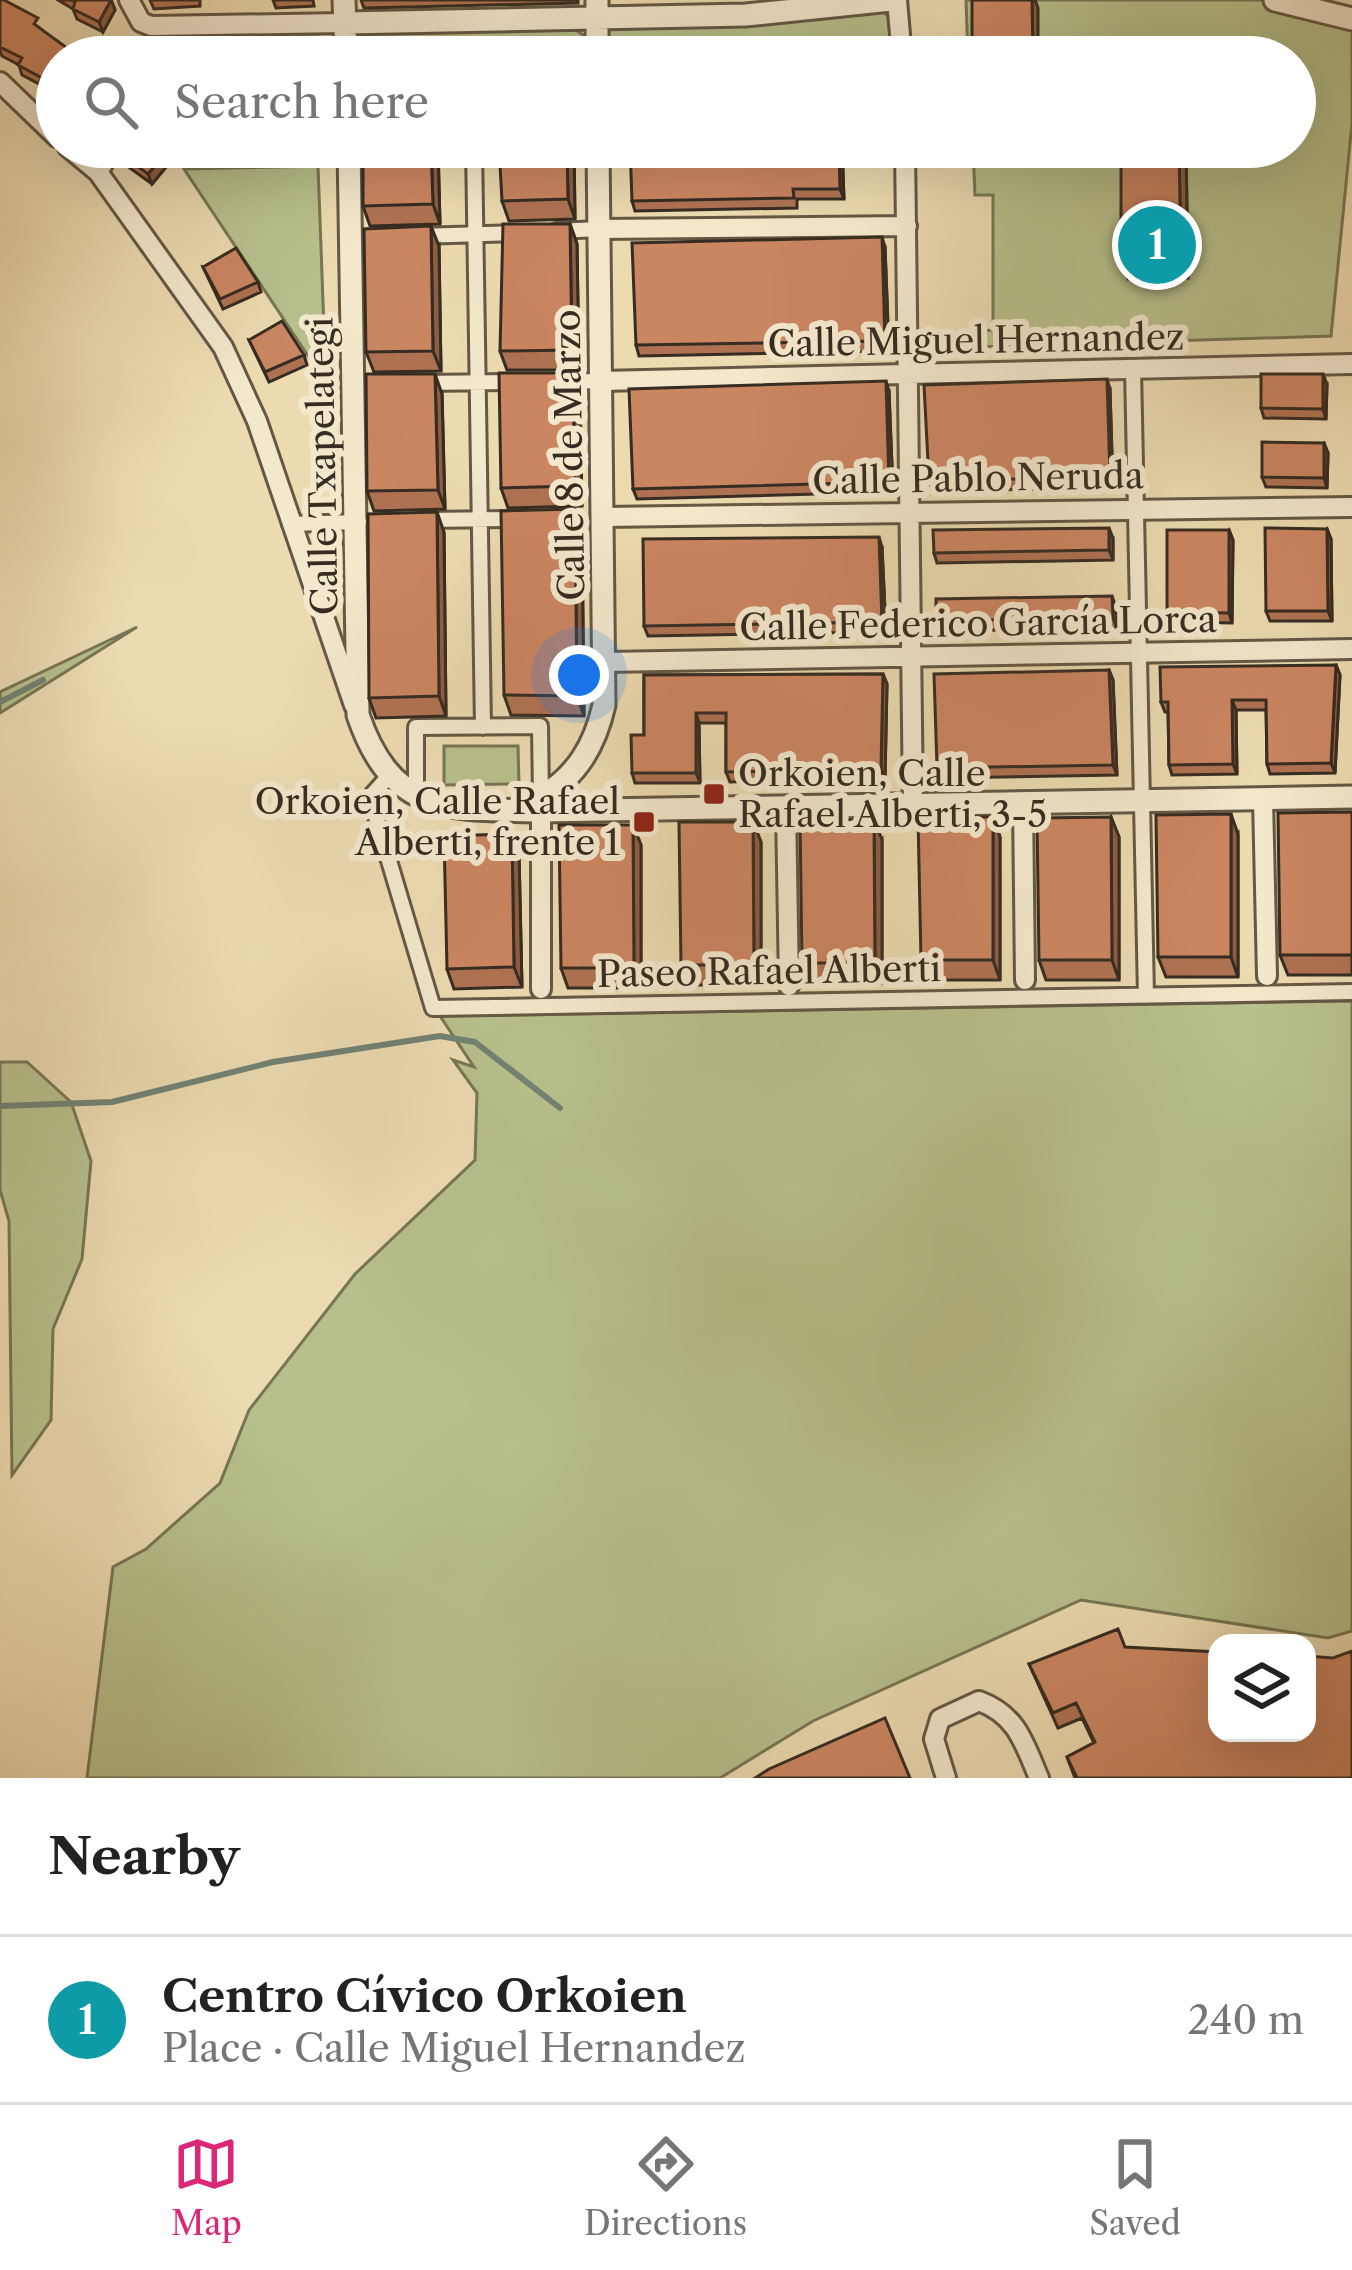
<!DOCTYPE html>
<html lang="en">
<head>
<meta charset="utf-8">
<style>
  :root { --surface:#fff; --page:#f6f6f6; --text:#222; --muted:#767676; --line:#e0e0e0; --accent:#db2777 }
  body { margin:0; font-family:"Libre Caslon Text",serif; background:var(--page); color:var(--text) }
  .controls { position:absolute; right:36px; bottom:36px; display:grid; overflow:hidden; border-radius:24px; box-shadow:0 12px 48px #0002 }
  .controls button { width:108px; height:108px; display:grid; place-items:center; padding:0; border:0; border-bottom:3px solid var(--line); background:var(--surface); color:var(--text); font:60px sans-serif }
  .you { position:absolute; left:579px; top:675px; width:42px; height:42px; margin:-30px; border:9px solid #fff; border-radius:50%; background:#1a73e8; box-shadow:0 0 0 18px #1a73e833 }
  .badge { display:grid; place-items:center; width:78px; height:78px; border-radius:50%; background:var(--accent); color:#fff; font-size:39px; font-weight:700 }
  .pin { position:absolute; translate:-50% -50%; border:6px solid #fff; box-shadow:0 3px 12px #0006 }
  .list { margin:0; padding:0; list-style:none }
  h2 { display:flex; justify-content:space-between; align-items:center; height:156px; margin:0; padding:0 48px; font-size:51px }
  h2 small { font-size:39px; font-weight:400; color:var(--muted) }
  .list li { display:grid; grid-template-columns:78px 1fr auto; gap:36px; align-items:center; box-sizing:border-box; height:168px; padding:0 48px; border-top:3px solid var(--line) }
  .list b { display:block; font-size:45px; white-space:nowrap }
  .list p { margin:0; font-size:39px; white-space:nowrap; color:var(--muted) }
  .list em { font-size:39px; font-style:normal; color:var(--muted) }
  .icon { flex:none; width:66px; height:66px; fill:none; stroke:currentColor; stroke-width:2; stroke-linecap:round; stroke-linejoin:round }
  .map { position:relative; flex:none; width:1352px; height:1778px; overflow:hidden }
  .search { position:absolute; background:var(--surface); box-shadow:0 12px 48px #0002; left:36px; right:36px; top:36px; height:132px; display:flex; align-items:center; gap:30px; box-sizing:border-box; padding:0 42px; border-radius:66px; color:var(--muted); font-size:45px }
  .sheet { height:324px; background:var(--surface) }
  nav { display:flex; justify-content:space-around; align-items:center; box-sizing:border-box; height:168px; border-top:3px solid var(--line); background:var(--surface); font-size:33px; color:var(--muted) }
  nav a { display:grid; justify-items:center; gap:6px }
  nav .on { color:var(--accent) }
  .map>svg:first-child { display:block }
  .green { fill:#b7c08c; stroke:#777656; stroke-width:3 }
  .lines { fill:none; stroke-linecap:round; stroke-linejoin:round }
  .stream { stroke:#728273; stroke-width:6 }
  .pedestrian-casing { stroke:#645845; stroke-width:20 }
  .minor-casing { stroke:#645845; stroke-width:24 }
  .tertiary-casing { stroke:#645845; stroke-width:27 }
  .pedestrian { stroke:#f3e7cc; stroke-width:14 }
  .minor { stroke:#f3e7cc; stroke-width:18 }
  .tertiary { stroke:#f3e7cc; stroke-width:21 }
  .wall { fill:#ae7253; stroke:#372c21; stroke-width:3 }
  .shaded-wall { fill:#8d5d44; stroke:#372c21; stroke-width:3 }
  .building { fill:#ca8561; stroke:#372c21; stroke-width:3 }
  .poi-dot { fill:#8f2418; stroke:#f3e7cc; stroke-width:4.5 }
  .labels { text-anchor:middle; dominant-baseline:central; stroke-width:12; stroke-linejoin:round; paint-order:stroke }
  .street-label { font-size:36px; fill:#372c21; stroke:#f3e7cc }
  .poi-label { font-size:36px; fill:#372c21; stroke:#f3e7cc; text-anchor:start }
</style>
</head>
<body>
<div class="map">
<svg width="1352" height="1778" viewBox="0 0 1352 1778">
  <rect width="100%" height="100%" fill="#ecdab0"/>
  <filter id="stains"><feTurbulence type="fractalNoise" baseFrequency=".00167" numOctaves="4"/><feColorMatrix values="0 0 0 0 .2 0 0 0 0 .09 0 0 0 0 .02 0 0 0 .5 -.17"/></filter>
  <radialGradient id="worn" r=".72"><stop offset=".6" stop-color="#630" stop-opacity="0"/><stop offset="1" stop-color="#630" stop-opacity=".3"/></radialGradient>
  <path class="green" d="M966,0H1275L1352,19V123L1331,336L977,347V331L993,330V195H975L973,147H1295V57H968Z
    M880,9L888,16L892,57H606L609,27Z
    M573,28L583,35L587,57H353V38L362,30Z
    M318,37L327,57H99L112,38Z
    M318,166L326,383L184,169Z
    M137,627L0,713V692Z
    M444,746H518L519,784L444,785Z
    M1352,1001V1631L1328,1638L1081,1600L813,1721L720,1778H87L113,1567L146,1549L220,1483L249,1410L355,1274L475,1160L477,1093L453,1060L474,1067L440,1016Z
    M0,1062H27L71,1102L91,1161L82,1259L53,1329L51,1420L12,1475L9,1221L0,1190Z"/>
  <g class="lines">
    <path class="stream" d="M0,702L43,680
      M0,1106L112,1102L273,1062L440,1036L475,1042L560,1108"/>
    <g class="pedestrian-casing">
      <path id="pedestrian" d="M474,147L483,727
        M556,231L599,229
        M418,236L516,233
        M1133,369L1146,996
        M558,382L601,381
        M420,383L518,382
        M423,520L515,519
        M290,524L359,522
        M388,777L370,797L433,1008L1352,992
        M416,795V727L540,726L541,797"/>
    </g>
    <g class="minor-casing">
      <path id="minor" d="M129,0L141,22L151,26L344,23
        M897,0L902,57
        M0,82L57,137
        M68,147L98,172L223,347L257,421L354,705
        M905,147L913,805
        M98,172L113,147
        M599,229L907,226
        M601,381L1352,364
        M604,517L1352,507
        M606,662L1352,649
        M1263,799L1267,976
        M1023,804L1025,980
        M786,808L789,986
        M541,811V989
        M946,1778L934,1739L940,1719L979,1701C1017,1715 1024,1743 1039,1778"/>
    </g>
    <g class="tertiary-casing">
      <path id="tertiary" d="M344,0L346,57
        M1275,0L1352,19
        M344,23L746,15L891,0
        M597,57V0
        M349,147L358,715C392,815 449,809 541,811L1352,797
        M541,811V797C577,776 595,745 604,705L598,147"/>
    </g>
    <use href="#pedestrian" class="pedestrian"/>
    <use href="#minor" class="minor"/>
    <use href="#tertiary" class="tertiary"/>
  </g>
  <path class="wall" d="M0,0L41,29L57,57V102L42,93L39,84L22,75L19,65L2,56L0,51Z
    M58,0H111L115,10L103,32L77,19L73,9Z
    M150,0H200V6L154,9Z
    M273,0H313L314,6L276,8Z
    M361,0H578V3L364,8Z
    M123,147H173L176,155L152,184L123,163L119,153Z
    M438,147L440,224L370,226L363,206Z
    M574,147L575,219L509,221L502,201Z
    M842,147L844,199H797V208L635,211L632,201Z
    M1186,147L1188,278L1128,279L1121,260Z
    M570,224L577,244L579,370H507L500,351Z
    M439,246L441,371L374,372L366,352Z
    M885,247L889,351L639,356L636,345Z
    M203,267L258,282L261,292L223,309Z
    M249,340L304,355L307,365L269,382Z
    M573,373L580,392L582,506L508,508L501,488Z
    M1327,384L1326,419L1264,418L1261,408Z
    M1110,389L1113,488L933,491L929,481Z
    M889,391L893,492L637,499L633,489Z
    M442,394L445,509L374,511L367,491Z
    M1324,443L1328,453L1327,488L1266,487L1262,477Z
    M582,529L584,716L511,715L504,695Z
    M1327,529L1331,539L1332,621H1270L1266,611Z
    M1229,530L1233,540L1232,623L1170,622L1167,612Z
    M444,532L446,716L376,718L369,698Z
    M1113,538V560L937,563L934,553Z
    M882,547L886,632L648,636L644,626Z
    M1116,607L1117,628L940,631L936,621Z
    M1336,665L1340,675L1335,773L1270,774L1267,764L1266,710H1236L1237,774L1172,775L1169,765L1168,712H1165L1161,702Z
    M1109,670L1113,680L1117,775L940,778L937,768Z
    M883,674L887,684L885,779L730,782L726,772V723H699L700,783H635L632,773L644,735V675Z
    M1352,812V975H1288L1280,955Z
    M993,817L1000,837V980H928L921,960Z
    M1111,817L1119,837V980H1046L1039,960Z
    M753,822L761,842V985H688L681,965Z
    M633,825L641,845V988H568L561,968Z
    M512,834L519,854L522,987L454,989L447,969Z
    M1238,834V977H1166L1158,957Z
    M882,840V983H809L802,963Z
    M1125,1647L1352,1778H1075L1067,1757L1094,1743L1082,1718L1058,1728L1029,1664Z"/>
  <path class="shaded-wall" d="M111,0L115,10L103,32L99,22Z
    M1032,0H1035L1038,8V57H1033Z
    M170,147H173L176,155L152,184L148,174Z
    M431,147H438L440,224L433,204Z
    M567,147H574L575,219L568,199Z
    M839,147H842L844,199L840,189Z
    M1179,147H1186L1188,278L1181,258Z
    M570,224L577,244L579,370L572,350Z
    M431,226L439,246L441,371L433,351Z
    M882,237L885,247L889,351L885,341Z
    M573,373L580,392L582,506L575,486Z
    M435,374L442,394L445,509L438,490Z
    M1323,374L1327,384L1326,419L1323,409Z
    M1107,379L1110,389L1113,488L1110,477Z
    M886,381L889,391L893,492L889,482Z
    M1324,443L1328,453L1327,488L1324,478Z
    M575,509L582,529L584,716L577,696Z
    M437,512L444,532L446,716L439,696Z
    M1109,528L1113,538V560L1109,550Z
    M1327,529L1331,539L1332,621L1328,611Z
    M1229,530L1233,540L1232,623L1229,613Z
    M879,537L882,547L886,632L882,622Z
    M1112,596L1116,607L1117,628L1113,618Z
    M1336,665L1340,675L1335,773L1331,763Z
    M1109,670L1113,680L1117,775L1113,765Z
    M883,674L887,684L885,779L881,769Z
    M1232,700L1236,710L1237,774L1233,764Z
    M696,713L699,723L700,783L696,773Z
    M1231,814L1238,834V977L1231,957Z
    M993,817L1000,837V980L993,960Z
    M1111,817L1119,837V980L1112,960Z
    M874,820L882,840V983L875,963Z
    M753,822L761,842V985L754,965Z
    M633,825L641,845V988L634,968Z
    M512,834L519,854L522,987L514,967Z"/>
  <path class="building" d="M0,0H4L38,18L34,24L78,56L57,57V93L39,83L42,78L18,65L22,58L0,47Z
    M71,0H111L99,22L73,9L75,2Z
    M972,0H1032L1033,57H972Z
    M1121,51H1177V57H1121Z
    M123,147H170L148,174L119,153Z
    M363,147H431L433,204L363,206Z
    M499,147H567L568,199L502,201Z
    M630,147H839L840,189H793L794,198L632,201Z
    M1121,147H1179L1181,258L1121,260Z
    M503,224H570L572,350L500,351Z
    M431,226L433,351L366,352L364,229Z
    M882,237L885,341L636,345L632,243Z
    M236,248L258,282L220,299L203,267Z
    M282,321L304,355L265,372L249,340Z
    M499,373H573L575,486L501,488Z
    M366,374H435L438,490L367,491Z
    M1261,374H1323V409L1261,408Z
    M1107,379L1110,477L929,481L924,385Z
    M886,381L889,482L633,489L629,389Z
    M1262,442L1324,443V478L1262,477Z
    M575,509L577,696L504,695L501,511Z
    M437,512L439,696L369,698L368,514Z
    M1109,528V550L934,553L933,530Z
    M1265,528L1327,529L1328,611H1266Z
    M1167,530H1229V613L1167,612Z
    M879,537L882,622L644,626L643,539Z
    M1112,596L1113,618L936,621V599Z
    M1336,665L1331,763L1267,764L1266,700H1232L1233,764L1169,765L1168,702H1161L1160,667Z
    M1109,670L1113,765L937,768L934,674Z
    M883,674L881,769L726,772V713H696V773H632L631,735H644V675Z
    M1352,812V955H1280L1278,813Z
    M1231,814V957H1158L1156,815Z
    M918,817H993V960H921Z
    M1111,817L1112,960H1039L1037,818Z
    M800,820H874L875,963H802Z
    M679,822H753L754,965H681Z
    M559,825H633L634,968H561Z
    M512,834L514,967L447,969L444,836Z
    M1118,1629L1125,1647L1217,1652V1733H1307V1656L1333,1658L1352,1651V1778H1077L1067,1757L1095,1742L1076,1703L1053,1713L1029,1664Z
    M885,1718L910,1778H755L769,1769Z"/>
  <g class="poi-dot">
    <rect x="702" y="782" width="24" height="24" rx="6"/>
    <rect x="632" y="810" width="24" height="24" rx="6"/>
  </g>
  <g class="labels">
    <g class="street-label">
      <text transform="translate(976 340) rotate(-1)">Calle Miguel Hernandez</text>
      <text transform="translate(569 455) rotate(-91)">Calle 8 de Marzo</text>
      <text transform="translate(322 466) rotate(-91)">Calle Txapelategi</text>
      <text transform="translate(978 478) rotate(-1)">Calle Pablo Neruda</text>
      <text transform="translate(978 623) rotate(-1)">Calle Federico García Lorca</text>
      <text transform="translate(769 971) rotate(-1)">Paseo Rafael Alberti</text>
    </g>
    <g class="poi-label">
      <text x="738" y="773">Orkoien, Calle<tspan x="738" dy="41">Rafael Alberti, 3-5</tspan></text>
      <text x="620" y="801" text-anchor="end">Orkoien, Calle Rafael<tspan x="620" dy="41">Alberti, frente 1</tspan></text>
    </g>
  </g>
  <rect width="100%" height="100%" filter="url(#stains)"/>
  <rect width="100%" height="100%" fill="url(#worn)"/>
</svg>
<div class="controls">
<button><svg class="icon" aria-label="layers" viewBox="0 0 24 24"><path d="M12 4l9 5-9 5-9-5zM3 14l9 5 9-5"/></svg></button>
</div>
<div class="you"></div>
<div class="pin badge" style="left:1157px;top:245px;background:#0f9aa8">1</div>
<div class="search"><svg class="icon" aria-label="search" viewBox="0 0 24 24"><circle cx="10" cy="10" r="6"/><path d="M15 15l6 6"/></svg>Search here</div>
</div>
<section class="sheet">
<h2>Nearby<small></small></h2>
<ul class="list">
<li><span class="badge" style="background:#0f9aa8">1</span><div><b>Centro Cívico Orkoien</b><p>Place · Calle Miguel Hernandez</p></div><em>240 m</em></li>
</ul>
</section>
<nav>
<a class="on"><svg class="icon" aria-label="map" viewBox="0 0 24 24"><path d="M3 6l6-2 6 2 6-2v14l-6 2-6-2-6 2zM9 4v14M15 6v14"/></svg>Map</a>
<a><svg class="icon" aria-label="directions" viewBox="0 0 24 24"><path d="M12 3l9 9-9 9-9-9zM9 14v-3h6M13 9l2 2-2 2"/></svg>Directions</a>
<a><svg class="icon" aria-label="saved" viewBox="0 0 24 24"><path d="M7 4h10v16l-5-4-5 4z"/></svg>Saved</a>
</nav>
</body>
</html>
